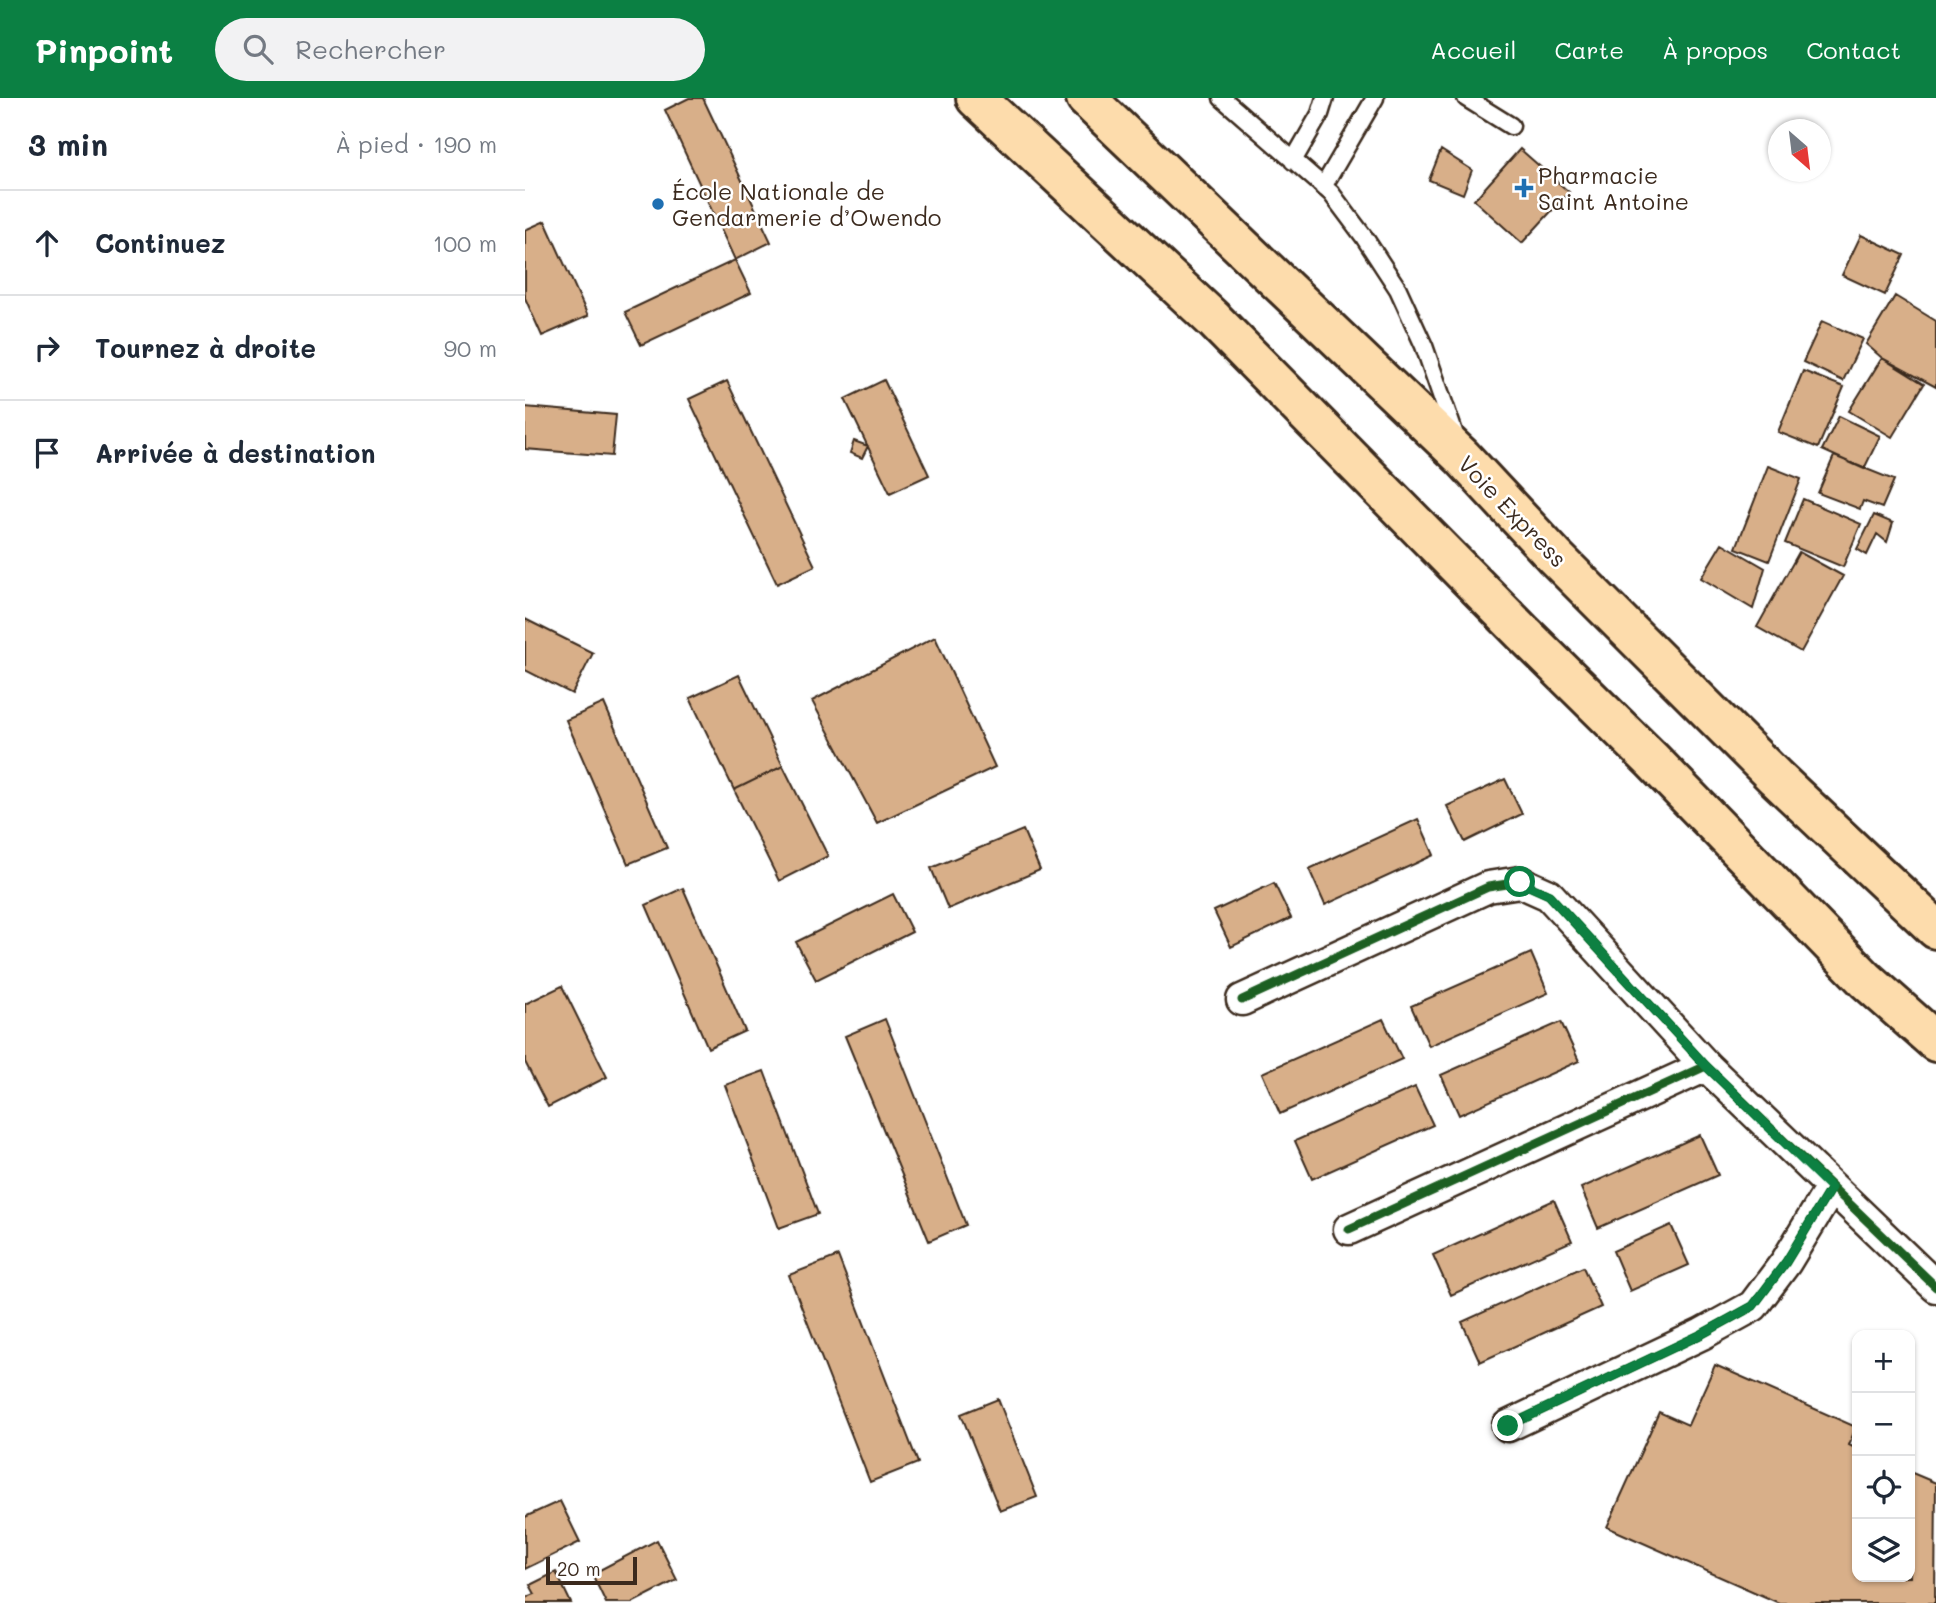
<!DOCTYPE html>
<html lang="fr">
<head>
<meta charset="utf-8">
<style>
  :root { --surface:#fff; --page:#f2f2f3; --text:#1f2937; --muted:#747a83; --line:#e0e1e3; --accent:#0b8043 }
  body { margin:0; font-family:Mali,sans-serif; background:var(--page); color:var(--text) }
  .controls { position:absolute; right:21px; bottom:21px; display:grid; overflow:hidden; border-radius:14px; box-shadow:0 2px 5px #0004 }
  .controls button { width:63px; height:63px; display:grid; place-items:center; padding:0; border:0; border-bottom:2px solid var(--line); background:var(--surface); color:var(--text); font:35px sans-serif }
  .compass { position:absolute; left:1243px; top:21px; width:63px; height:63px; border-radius:50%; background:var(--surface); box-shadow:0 2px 5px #0004; rotate:152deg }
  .scale { position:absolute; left:21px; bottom:18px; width:91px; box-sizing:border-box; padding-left:7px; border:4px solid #3b2a1e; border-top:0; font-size:19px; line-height:24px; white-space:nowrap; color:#3b2a1e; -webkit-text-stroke:5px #fff; paint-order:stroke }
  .stop { position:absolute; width:21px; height:21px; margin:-16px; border:5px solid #0b8043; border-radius:50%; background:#fff }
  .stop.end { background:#0b8043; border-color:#fff; box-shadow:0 2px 7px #0008 }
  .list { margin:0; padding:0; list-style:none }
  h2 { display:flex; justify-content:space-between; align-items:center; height:91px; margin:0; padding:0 28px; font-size:30px }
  h2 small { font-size:23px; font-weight:400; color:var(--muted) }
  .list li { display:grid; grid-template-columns:46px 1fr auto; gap:21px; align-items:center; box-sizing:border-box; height:105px; padding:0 28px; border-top:2px solid var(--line) }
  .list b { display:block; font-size:26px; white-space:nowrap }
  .list em { font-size:23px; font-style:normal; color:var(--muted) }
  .icon { flex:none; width:38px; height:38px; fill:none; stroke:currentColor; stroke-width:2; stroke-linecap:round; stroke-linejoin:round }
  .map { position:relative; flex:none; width:1411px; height:1505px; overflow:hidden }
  header { display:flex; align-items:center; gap:42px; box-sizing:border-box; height:98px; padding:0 35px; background:var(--accent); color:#fff }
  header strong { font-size:33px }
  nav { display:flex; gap:38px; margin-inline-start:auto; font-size:24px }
  .search { width:490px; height:63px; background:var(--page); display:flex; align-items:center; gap:18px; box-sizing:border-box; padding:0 24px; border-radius:38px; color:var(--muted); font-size:26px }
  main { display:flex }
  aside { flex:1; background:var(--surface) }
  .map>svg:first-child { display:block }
  .building { fill:#d8af89; stroke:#3b2a1e; stroke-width:2 }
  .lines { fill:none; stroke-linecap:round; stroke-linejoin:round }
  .service-casing { stroke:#3b2a1e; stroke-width:21 }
  .minor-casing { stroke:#3b2a1e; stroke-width:35 }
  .trunk-casing { stroke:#3b2a1e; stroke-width:44 }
  .service { stroke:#fff; stroke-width:16 }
  .minor { stroke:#fff; stroke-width:30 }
  .trunk { stroke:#fddcac; stroke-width:38 }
  .cycleway-casing { stroke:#fff; stroke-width:13 }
  .cycleway { stroke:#1b5e20; stroke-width:9 }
  .route { stroke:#0b8043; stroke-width:9 }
  .poi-dot { fill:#1f6fb2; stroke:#fff; stroke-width:2.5 }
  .labels { text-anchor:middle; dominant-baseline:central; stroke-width:5; stroke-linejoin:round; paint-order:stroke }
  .poi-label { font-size:23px; fill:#3b2a1e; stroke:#fff; text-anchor:start }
  .street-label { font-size:23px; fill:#3b2a1e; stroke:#fff }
</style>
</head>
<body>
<header>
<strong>Pinpoint</strong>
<div class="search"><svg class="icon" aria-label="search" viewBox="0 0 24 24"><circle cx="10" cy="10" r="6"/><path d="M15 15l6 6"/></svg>Rechercher</div>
<nav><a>Accueil</a><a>Carte</a><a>À propos</a><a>Contact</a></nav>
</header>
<main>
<aside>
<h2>3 min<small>À pied · 190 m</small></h2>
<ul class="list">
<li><svg class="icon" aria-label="ahead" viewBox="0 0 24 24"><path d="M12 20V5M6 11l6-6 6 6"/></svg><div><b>Continuez</b></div><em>100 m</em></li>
<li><svg class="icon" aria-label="right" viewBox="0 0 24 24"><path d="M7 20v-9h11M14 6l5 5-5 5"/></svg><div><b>Tournez à droite</b></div><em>90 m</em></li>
<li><svg class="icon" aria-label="arrive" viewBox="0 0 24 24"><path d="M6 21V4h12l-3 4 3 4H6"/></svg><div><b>Arrivée à destination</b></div></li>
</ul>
</aside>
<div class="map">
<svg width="1411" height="1505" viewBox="0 0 1411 1505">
  <rect width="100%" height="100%" fill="#fff"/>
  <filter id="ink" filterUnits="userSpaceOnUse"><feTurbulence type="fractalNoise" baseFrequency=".0143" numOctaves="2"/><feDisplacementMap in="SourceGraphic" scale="14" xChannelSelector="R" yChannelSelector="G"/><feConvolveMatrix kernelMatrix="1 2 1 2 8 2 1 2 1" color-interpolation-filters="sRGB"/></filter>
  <g filter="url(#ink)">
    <path class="building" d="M164,0H178L246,144L210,162L140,12Z
      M995,51L1044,94L997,145L949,102Z
      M916,52L947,72L938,96L904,82Z
      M20,123L63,218L17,238L0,200V132Z
      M1336,137L1379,157L1360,197L1317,177Z
      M210,162L226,195L116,247L100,214Z
      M1370,198L1411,223V289L1357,260L1341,246Z
      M1297,223L1338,241L1318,283L1278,264Z
      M1357,260L1399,286L1367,339L1324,313Z
      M1278,273L1319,289L1293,350L1253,334Z
      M359,282L404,377L365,395L320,301Z
      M202,283L290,468L252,486L164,301Z
      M0,309L91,317L87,358L0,351Z
      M1314,318L1355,338L1339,371L1297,352Z
      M329,343L343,348L337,360L325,355Z
      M1309,358L1369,382L1357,410L1338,403L1335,411L1293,395Z
      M1243,368L1276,381L1244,463L1211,450Z
      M1278,401L1336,426L1318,469L1260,445Z
      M1349,417L1368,425L1362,444L1352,436L1342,457L1332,451Z
      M1197,445L1240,470L1228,511L1176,480Z
      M1274,454L1318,478L1276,554L1232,529Z
      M0,521L68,555L47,596L0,572Z
      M410,539L470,669L352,725L287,603Z
      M214,577L258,668L209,692L165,600Z
      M79,605L142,750L103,766L41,622Z
      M258,668L303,758L254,783L209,692Z
      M980,681L997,716L940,744L922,708Z
      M893,721L909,757L800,807L784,771Z
      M498,732L515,772L423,811L406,770Z
      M749,785L766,820L706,849L689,813Z
      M158,790L220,933L183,950L121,807Z
      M368,796L387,834L291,882L271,844Z
      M1006,855L1023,895L904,948L886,908Z
      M37,888L82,979L23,1009L0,964V906Z
      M360,921L441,1127L404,1143L320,938Z
      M858,921L877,961L755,1016L737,975Z
      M1036,924L1054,963L934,1017L916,977Z
      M239,973L293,1116L254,1130L200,987Z
      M890,989L908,1027L787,1081L770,1043Z
      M1175,1037L1193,1077L1073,1130L1056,1090Z
      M1029,1102L1047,1143L926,1197L908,1157Z
      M1146,1127L1164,1167L1105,1193L1088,1153Z
      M313,1158L393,1365L345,1384L264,1177Z
      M1058,1169L1076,1209L955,1264L937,1224Z
      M1190,1267L1331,1329L1324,1347L1332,1351V1479H1385V1374L1411,1385L1410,1505H1254L1082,1429L1134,1314L1163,1327Z
      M473,1301L512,1399L475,1413L436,1316Z
      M35,1403L55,1444L0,1471V1419Z
      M132,1442L152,1482L107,1505H81L67,1476Z
      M31,1474L46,1505H0V1500L10,1496L5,1487Z"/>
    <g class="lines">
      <g class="service-casing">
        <path id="service" d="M697,0L806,95L839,139L873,191L899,248L931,340
          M941,0L986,28
          M768,63L795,16L800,0
          M798,89L850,0"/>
      </g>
      <g class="minor-casing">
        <path id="minor" d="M717,902L963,789L995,784L1024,797L1181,968L1411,1189
          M824,1131L1181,968
          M983,1328L1177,1236L1228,1208L1261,1164L1306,1090"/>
      </g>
      <g class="trunk-casing">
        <path id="trunk" d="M451,0L689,222L997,534L1127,662L1341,882L1411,944
          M561,0L937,359L1030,459L1250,679L1411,831"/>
      </g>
      <use href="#service" class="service"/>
      <use href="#minor" class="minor"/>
      <use href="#trunk" class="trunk"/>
      <g class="cycleway-casing">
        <path id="cycleway" d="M717,902L963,789L995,784L1024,797L1181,968L1411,1189
          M824,1131L1181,968
          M983,1328L1177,1236L1228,1208L1261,1164L1306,1090"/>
      </g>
      <use href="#cycleway" class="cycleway"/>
    </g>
  </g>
  <g class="lines" filter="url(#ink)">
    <path class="route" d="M983,1328L1177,1236L1228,1208L1261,1164L1306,1090L1181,968L1024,797L995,784"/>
  </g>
  <g class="poi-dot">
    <path d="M995.5 79.5h7v7h7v7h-7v7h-7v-7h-7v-7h7z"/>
    <circle cx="133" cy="106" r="7"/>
  </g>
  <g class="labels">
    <g class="poi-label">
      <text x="1013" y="77">Pharmacie<tspan x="1013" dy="26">Saint Antoine</tspan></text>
      <text x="147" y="93">École Nationale de<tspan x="147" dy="26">Gendarmerie d’Owendo</tspan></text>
    </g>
    <g class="street-label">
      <text transform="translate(988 413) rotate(46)">Voie Express</text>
    </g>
  </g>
</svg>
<div class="controls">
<button>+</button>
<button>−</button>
<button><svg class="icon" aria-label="locate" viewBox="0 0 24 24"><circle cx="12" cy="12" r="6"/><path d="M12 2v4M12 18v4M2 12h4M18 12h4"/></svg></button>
<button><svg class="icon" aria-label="layers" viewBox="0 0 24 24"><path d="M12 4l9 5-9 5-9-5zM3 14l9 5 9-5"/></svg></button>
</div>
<svg class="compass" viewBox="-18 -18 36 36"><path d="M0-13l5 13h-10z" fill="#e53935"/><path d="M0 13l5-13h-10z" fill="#747a83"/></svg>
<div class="scale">20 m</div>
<div class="stop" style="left:995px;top:784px"></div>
<div class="stop end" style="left:983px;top:1328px"></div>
</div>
</main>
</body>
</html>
